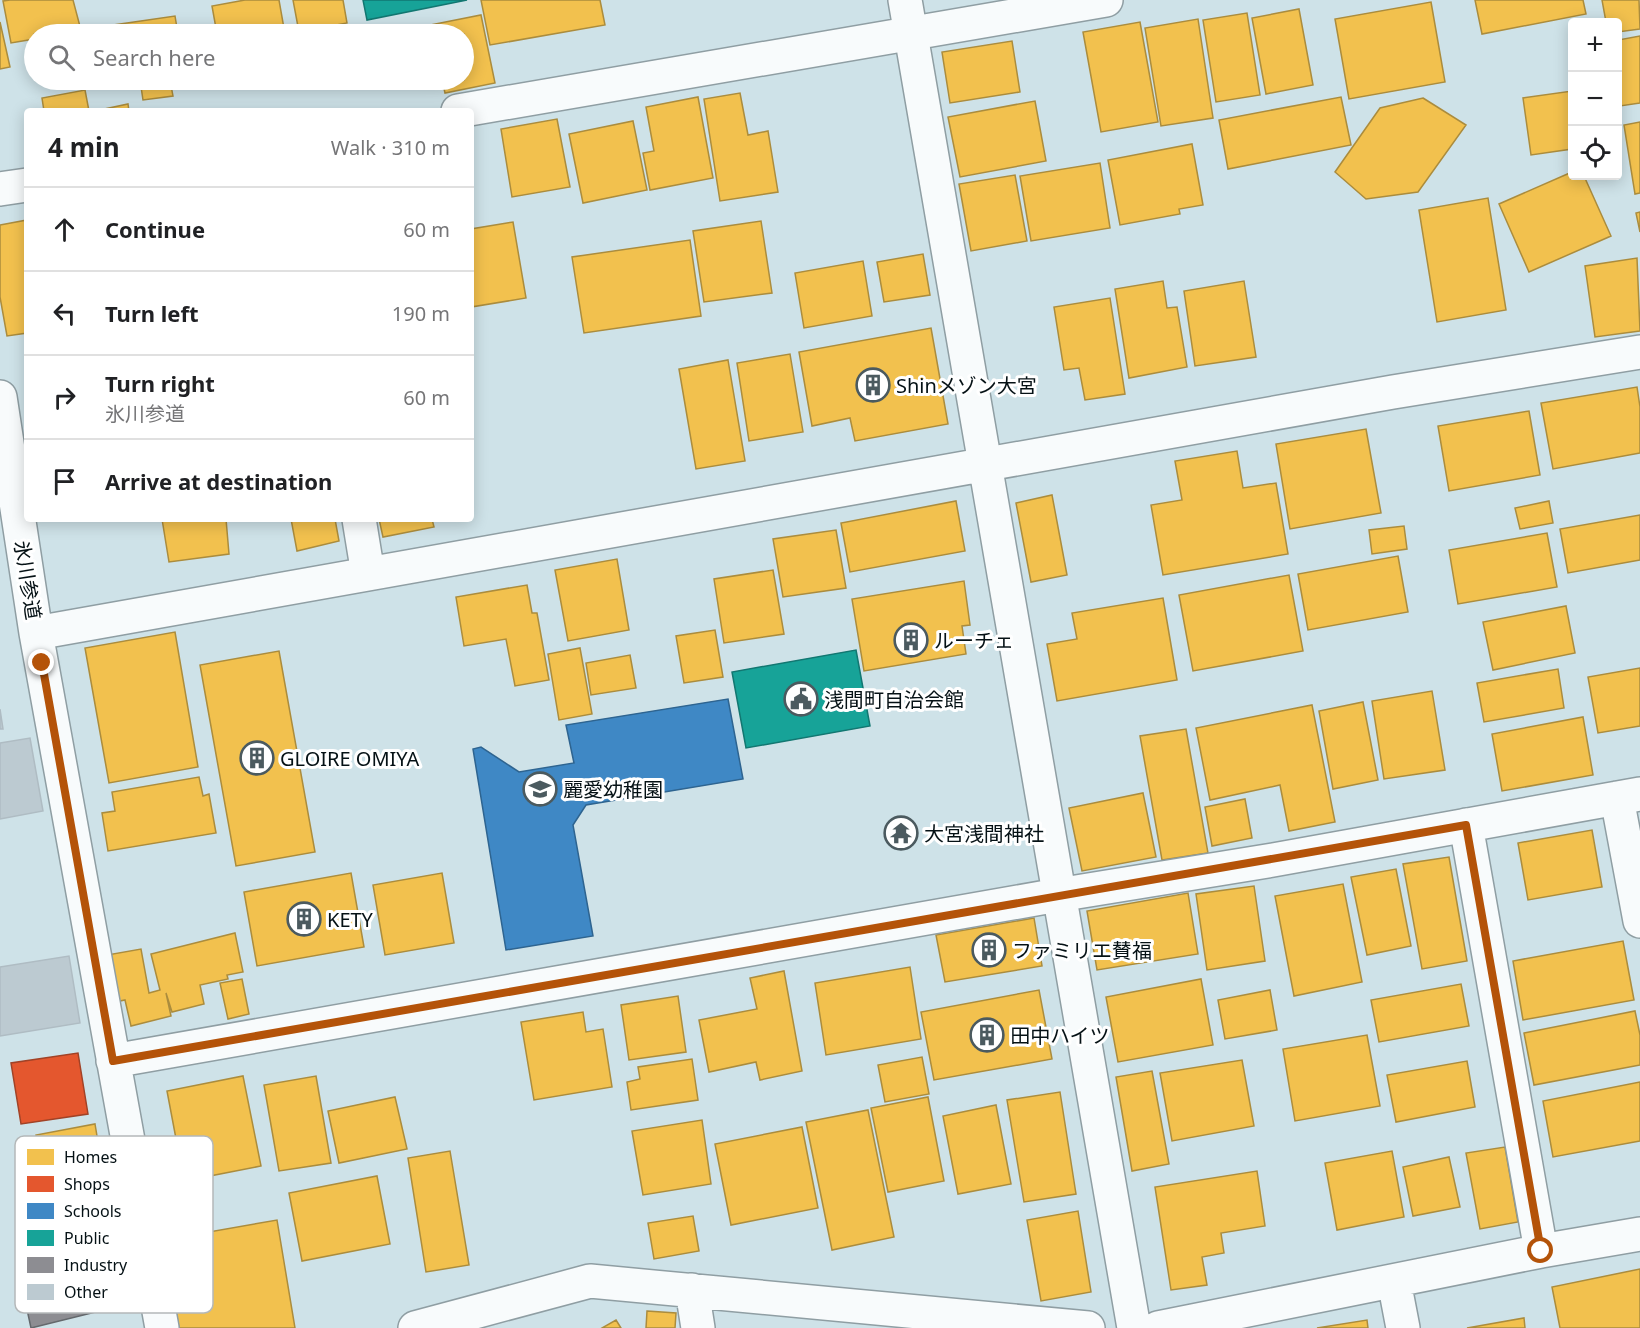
<!DOCTYPE html>
<html lang="en">
<head>
<meta charset="utf-8">
<style>
  :root { --surface:#fff; --page:#f6f6f6; --text:#202124; --muted:#757577; --line:#e0e0e0 }
  body { margin:0; font-family:"Noto Sans","Noto Sans JP",sans-serif; background:var(--page); color:var(--text) }
  .controls { position:absolute; right:18px; top:18px; display:grid; overflow:hidden; border-radius:6px; box-shadow:0 3px 15px #0003 }
  .controls button { width:54px; height:54px; display:grid; place-items:center; padding:0; border:0; border-bottom:2px solid var(--line); background:var(--surface); color:var(--text); font:30px sans-serif }
  .stop { position:absolute; width:18px; height:18px; margin:-14px; border:4px solid #b45309; border-radius:50%; background:#fff }
  .stop.end { background:#b45309; border-color:#fff; box-shadow:0 2px 6px #0008 }
  .list { margin:0; padding:0; list-style:none }
  h2 { display:flex; justify-content:space-between; align-items:center; height:78px; margin:0; padding:0 24px; font-size:26px }
  h2 small { font-size:20px; font-weight:400; color:var(--muted) }
  .list li { display:grid; grid-template-columns:39px 1fr auto; gap:18px; align-items:center; box-sizing:border-box; height:84px; padding:0 24px; border-top:2px solid var(--line) }
  .list b { display:block; font-size:22px; white-space:nowrap }
  .list p { margin:0; font-size:20px; white-space:nowrap; color:var(--muted) }
  .list em { font-size:20px; font-style:normal; color:var(--muted) }
  .icon { flex:none; width:33px; height:33px; fill:none; stroke:currentColor; stroke-width:2; stroke-linecap:round; stroke-linejoin:round }
  .map { position:relative; flex:none; width:1640px; height:1328px; overflow:hidden }
  .search { position:absolute; background:var(--surface); box-shadow:0 3px 15px #0003; left:24px; top:24px; width:450px; height:66px; display:flex; align-items:center; gap:15px; box-sizing:border-box; padding:0 21px; border-radius:33px; color:var(--muted); font-size:22px }
  .panel { position:absolute; background:var(--surface); box-shadow:0 3px 15px #0003; left:24px; top:108px; width:450px; height:414px; border-radius:6px }
  .map>svg:first-child { display:block }
  .homes { fill:#f2c14e; stroke:#ab8c3d; stroke-width:1.5 }
  .shops { fill:#e4572e; stroke:#a14226; stroke-width:1.5 }
  .schools { fill:#3f88c5; stroke:#2e6490; stroke-width:1.5 }
  .public { fill:#17a398; stroke:#127771; stroke-width:1.5 }
  .industry { fill:#8d8d92; stroke:#64686c; stroke-width:1.5 }
  .building { fill:#bccad1; stroke:#afbcc3; stroke-width:1.5 }
  .lines { fill:none; stroke-linecap:round; stroke-linejoin:round }
  .minor-casing { stroke:#8f9ea3; stroke-width:36 }
  .minor { stroke:#f8fbfc; stroke-width:33 }
  .route { stroke:#b45309; stroke-width:8 }
  .labels { text-anchor:middle; dominant-baseline:central; stroke-width:6; stroke-linejoin:round; paint-order:stroke }
  .poi-label { font-size:20px; fill:#051115; stroke:#fff; text-anchor:start }
  .street-label { font-size:20px; fill:#051115; stroke:#fff }
  .key { fill:#fff; stroke:#b4b8b9; stroke-width:1.5 }
  .key-label { font-size:16px; fill:#051115 }
</style>
</head>
<body>
<div class="map">
<svg width="1640" height="1328" viewBox="0 0 1640 1328">
  <rect width="100%" height="100%" fill="#cee2e8"/>
  <path class="homes" d="M10,0H73L82,34H34V39L11,43L3,1Z
    M245,0H279L285,34H217L212,6Z
    M293,0H343L347,23L299,32Z
    M481,0H600L605,25L490,45Z
    M1475,0H1583L1586,14L1482,34Z
    M1602,0H1639L1640,29L1618,32V22H1606Z
    M1431,2L1445,82L1349,99L1335,19Z
    M1299,9L1313,85L1266,94L1252,18Z
    M1247,13L1260,95L1216,102L1203,20Z
    M481,15L495,83L445,93L442,80H464V34H432L430,25Z
    M175,16L178,34H87L86,29Z
    M1198,19L1213,118L1161,126L1145,28Z
    M0,22L10,67L0,69Z
    M1140,22L1158,122L1101,132L1083,32Z
    M1640,36V103L1620,106L1618,40Z
    M1012,41L1020,92L950,103L942,52Z
    M51,80H90L52,87Z
    M140,80H170L173,96L143,100Z
    M225,80H254L226,84Z
    M85,90L89,111H44L42,98Z
    M1572,91V149L1531,155L1523,98Z
    M740,93L748,135L768,131L778,192L720,201L704,99Z
    M698,97L713,178L650,190L643,153L654,151L646,107Z
    M1341,97L1351,145L1228,169L1219,120Z
    M1423,98L1466,125L1418,192L1366,199L1335,172L1380,108Z
    M1035,101L1046,161L960,177L948,117Z
    M128,104L129,111H95Z
    M557,119L570,187L512,197L501,129Z
    M633,121L647,190L583,203L569,134Z
    M1640,122V193L1635,194L1624,125Z
    M1192,144L1203,205L1179,209L1180,214L1120,225L1108,160Z
    M1100,163L1110,228L1031,241L1020,176Z
    M1572,172V176H1584L1611,236L1529,272L1499,204Z
    M1015,175L1027,241L971,251L959,184Z
    M1488,198L1506,310L1437,322L1419,210Z
    M1640,212V232L1636,213Z
    M27,220V333L7,336L0,297V225Z
    M761,221L772,293L704,302L693,231Z
    M513,222L526,298L471,307V229Z
    M690,240L701,316L584,333L572,257Z
    M923,254L930,295L884,302L877,262Z
    M1637,258L1640,331L1595,337L1585,266Z
    M863,261L872,316L804,328L795,273Z
    M1163,281L1167,308L1177,307L1187,367L1129,378L1115,289Z
    M1244,281L1256,357L1195,366L1184,291Z
    M1110,298L1125,394L1085,400L1079,368L1064,370L1054,307Z
    M931,328L948,424L855,441L850,418L812,426L799,352Z
    M790,354L803,432L749,441L737,363Z
    M728,360L745,461L696,469L679,369Z
    M1637,387L1640,407V453L1553,469L1541,403Z
    M1529,411L1540,475L1449,491L1438,426Z
    M1366,429L1381,513L1290,529L1276,444Z
    M1237,451L1243,488L1276,483L1288,554L1163,575L1151,505L1182,500L1175,461Z
    M1052,495L1067,575L1031,582L1016,503Z
    M956,501L965,551L850,572L841,523Z
    M1549,501L1553,523L1520,529L1515,508Z
    M1640,515V560L1568,573L1560,529Z
    M162,519H226L229,554L169,562Z
    M291,519H335L339,541L297,551Z
    M379,519H432L434,527L383,537Z
    M1404,526L1407,549L1372,554L1369,530Z
    M836,530L846,588L783,597L773,539Z
    M1547,533L1557,587L1458,604L1449,550Z
    M1398,556L1408,612L1308,630L1298,574Z
    M617,559L629,630L568,641L555,570Z
    M773,570L784,634L724,643L714,579Z
    M1289,575L1303,651L1193,671L1179,595Z
    M964,581L970,625L962,626L966,654L864,671L852,599Z
    M527,585L532,613H537L549,680L515,686L506,639L464,646L456,597Z
    M1163,598L1177,680L1057,701L1047,644L1077,639L1072,613Z
    M1566,606L1575,653L1493,670L1483,622Z
    M715,630L723,677L684,683L676,636Z
    M175,632L198,767L109,783L85,648Z
    M580,648L592,714L559,720L548,654Z
    M279,651L315,852L236,866L200,665Z
    M630,655L636,688L591,695L586,663Z
    M1640,668V726L1598,733L1588,677Z
    M1558,669L1564,708L1484,722L1477,683Z
    M1432,691L1445,770L1384,779L1372,701Z
    M1363,702L1378,780L1333,789L1319,711Z
    M1312,705L1335,822L1289,831L1280,785L1210,800L1196,728Z
    M1583,717L1593,775L1502,791L1492,734Z
    M1186,729L1208,853L1162,860L1140,736Z
    M199,777L203,796L209,794L216,833L108,851L102,813L115,811L112,792Z
    M1143,793L1156,857L1082,871L1069,808Z
    M1245,799L1252,838L1212,846L1205,807Z
    M1592,830L1602,887L1528,900L1518,843Z
    M1449,857L1467,961L1422,969L1403,864Z
    M1396,869L1411,946L1367,955L1351,877Z
    M351,873L364,947L257,966L244,892Z
    M442,873L454,943L385,955L373,885Z
    M1343,884L1362,982L1294,996L1275,896Z
    M1254,886L1265,961L1207,970L1196,894Z
    M1188,893L1198,954L1097,970L1087,911Z
    M1034,918L1042,966L945,982L936,935Z
    M235,933L243,972L227,975L228,979L200,985L204,1004L172,1012L166,993L171,1016L131,1026L125,1000L115,1002L107,955L141,949L149,993L160,990L151,954Z
    M1623,941L1634,1000L1523,1020L1513,961Z
    M910,967L921,1039L826,1055L815,983Z
    M784,971L802,1071L760,1080L756,1062L709,1072L699,1020L757,1009L750,978Z
    M242,979L249,1014L228,1019L220,983Z
    M1201,979L1213,1045L1118,1062L1106,997Z
    M1461,984L1469,1026L1379,1042L1371,1000Z
    M1039,990L1052,1059L934,1080L921,1012Z
    M1270,990L1277,1030L1225,1039L1218,1000Z
    M678,996L686,1052L629,1060L621,1005Z
    M1635,1011L1640,1035V1065L1534,1085L1524,1033Z
    M583,1012L586,1032L603,1029L612,1087L534,1100L521,1022Z
    M1367,1035L1380,1106L1295,1121L1283,1049Z
    M922,1057L929,1094L885,1102L878,1065Z
    M692,1059L698,1100L631,1110L627,1082L640,1079L638,1067Z
    M1242,1060L1254,1126L1172,1141L1160,1073Z
    M1467,1061L1475,1107L1396,1122L1387,1075Z
    M1152,1071L1169,1164L1132,1171L1116,1077Z
    M243,1076L261,1166L184,1181L167,1091Z
    M316,1076L331,1163L279,1171L264,1085Z
    M1640,1082V1141L1553,1157L1543,1101Z
    M1060,1092L1076,1194L1024,1202L1007,1100Z
    M395,1097L407,1149L339,1163L328,1111Z
    M928,1097L944,1181L888,1192L871,1108Z
    M996,1105L1011,1184L958,1194L943,1116Z
    M868,1110L894,1237L832,1250L806,1122Z
    M702,1120L711,1184L643,1195L632,1131Z
    M95,1124L107,1196L26,1209L22,1186L37,1183L32,1156L40,1155L36,1135Z
    M802,1127L818,1208L731,1225L715,1144Z
    M1505,1147L1518,1222L1480,1229L1466,1153Z
    M450,1151L469,1265L426,1272L408,1158Z
    M1392,1151L1404,1217L1337,1230L1325,1163Z
    M1449,1157L1460,1207L1413,1216L1403,1167Z
    M1257,1171L1265,1226L1221,1233L1224,1253L1202,1257L1207,1285L1171,1290L1155,1187Z
    M377,1176L390,1244L302,1261L289,1193Z
    M1078,1211L1091,1292L1041,1301L1027,1220Z
    M693,1216L699,1251L654,1259L648,1223Z
    M277,1220L295,1328H179L163,1240Z
    M1640,1269V1328H1560L1552,1287Z
    M647,1311L676,1313L675,1328H646Z
    M1524,1318L1525,1328H1467Z
    M616,1320L621,1328H602Z
    M1367,1320L1368,1328H1317Z"/>
  <path class="shops" d="M78,1053L88,1114L21,1124L11,1063Z"/>
  <path class="schools" d="M728,699L743,779L586,805L573,825L593,936L506,950L473,749L481,747L519,772L574,763L566,725Z"/>
  <path class="public" d="M363,0H467L367,20Z
    M856,650L870,726L746,748L732,672Z"/>
  <path class="industry" d="M116,1277L124,1305L31,1328L25,1300Z"/>
  <path class="building" d="M0,709L3,729H0Z
    M30,738L43,811L0,819V743Z
    M69,956L80,1023L0,1036V967Z"/>
  <g class="lines">
    <g class="minor-casing">
      <path id="minor" d="M905,0L1134,1328
        M458,111L1106,0
        M0,189L27,185
        M0,397L36,633L162,1328
        M359,519L368,574
        M36,633L1393,392L1640,352
        M1617,798L1640,921
        M1466,825L1541,1251
        M113,1061L1058,895L1273,860L1640,794
        M1394,1281L1403,1328
        M692,1290L698,1328
        M415,1328L590,1281L1088,1328
        M1158,1328L1541,1251L1640,1234"/>
    </g>
    <use href="#minor" class="minor"/>
  </g>
  <g class="lines">
    <path class="route" d="M42,663L113,1061L1466,825L1541,1251"/>
  </g>
  <defs>
    <g id="building-ring" transform="scale(1.725)"><circle r="9.5" fill="#fff" stroke="#4b5a5f" stroke-width="1.5"/><path d="M-4-6H4V6H1V3H-1V6H-4ZM-2.5-4.3h1.7v1.8h-1.7ZM.8-4.3h1.7v1.8H.8ZM-2.5-1h1.7V.8h-1.7ZM.8-1h1.7V.8H.8Z" fill="#4b5a5f"/></g>
    <g id="civic-ring" transform="scale(1.725)"><circle r="9.5" fill="#fff" stroke="#4b5a5f" stroke-width="1.5"/><path d="M-.6-6.5H3V-4.5H.6V-3L4-1V1h2V6H-6V1h2V-1L-.6-3ZM-1.2 2.5V6h2.4V2.5Z" fill="#4b5a5f"/></g>
    <g id="school-ring" transform="scale(1.725)"><circle r="9.5" fill="#fff" stroke="#4b5a5f" stroke-width="1.5"/><path d="M0-5L7-2L0 1L-7-2ZM-4 1L0 2.5L4 1V4Q0 6-4 4Z" fill="#4b5a5f"/></g>
    <g id="temple-ring" transform="scale(1.725)"><circle r="9.5" fill="#fff" stroke="#4b5a5f" stroke-width="1.5"/><path d="M0-6L5-2H3V0L6.5 2.5H4V6H1.5V3h-3V6H-4V2.5H-6.5L-3 0V-2H-5Z" fill="#4b5a5f"/></g>
  </defs>
  <g fill-rule="evenodd">
    <use href="#building-ring" x="873" y="385"/>
    <use href="#building-ring" x="911" y="640"/>
    <use href="#civic-ring" x="801" y="699"/>
    <use href="#building-ring" x="257" y="758"/>
    <use href="#school-ring" x="540" y="789"/>
    <use href="#temple-ring" x="901" y="833"/>
    <use href="#building-ring" x="304" y="919"/>
    <use href="#building-ring" x="989" y="950"/>
    <use href="#building-ring" x="987" y="1035"/>
  </g>
  <g class="labels">
    <g class="poi-label">
      <text x="896" y="385">Shinメゾン大宮</text>
      <text x="934" y="640">ルーチェ</text>
      <text x="824" y="699">浅間町自治会館</text>
      <text x="280" y="758">GLOIRE OMIYA</text>
      <text x="563" y="789">麗愛幼稚園</text>
      <text x="924" y="833">大宮浅間神社</text>
      <text x="327" y="919">KETY</text>
      <text x="1012" y="950">ファミリエ賛福</text>
      <text x="1010" y="1035">田中ハイツ</text>
    </g>
    <g class="street-label">
      <text transform="translate(28 580) rotate(81)">氷川参道</text>
    </g>
  </g>
  <rect x="15" y="1136" width="198" height="177" rx="9" class="key"/>
  <rect x="27" y="1149" width="27" height="16" fill="#f2c14e"/>
  <rect x="27" y="1176" width="27" height="16" fill="#e4572e"/>
  <rect x="27" y="1203" width="27" height="16" fill="#3f88c5"/>
  <rect x="27" y="1230" width="27" height="16" fill="#17a398"/>
  <rect x="27" y="1257" width="27" height="16" fill="#8d8d92"/>
  <rect x="27" y="1284" width="27" height="16" fill="#bccad1"/>
  <g class="key-label">
    <text x="64" y="1163">Homes</text>
    <text x="64" y="1190">Shops</text>
    <text x="64" y="1217">Schools</text>
    <text x="64" y="1244">Public</text>
    <text x="64" y="1271">Industry</text>
    <text x="64" y="1298">Other</text>
  </g>
</svg>
<div class="controls">
<button>+</button>
<button>−</button>
<button><svg class="icon" aria-label="locate" viewBox="0 0 24 24"><circle cx="12" cy="12" r="6"/><path d="M12 2v4M12 18v4M2 12h4M18 12h4"/></svg></button>
</div>
<div class="stop" style="left:1541px;top:1251px"></div>
<div class="stop end" style="left:42px;top:663px"></div>
<div class="search"><svg class="icon" aria-label="search" viewBox="0 0 24 24"><circle cx="10" cy="10" r="6"/><path d="M15 15l6 6"/></svg>Search here</div>
<section class="panel">
<h2>4 min<small>Walk · 310 m</small></h2>
<ul class="list">
<li><svg class="icon" aria-label="ahead" viewBox="0 0 24 24"><path d="M12 20V5M6 11l6-6 6 6"/></svg><div><b>Continue</b></div><em>60 m</em></li>
<li><svg class="icon" aria-label="left" viewBox="0 0 24 24"><path d="M17 20v-9H6M10 6l-5 5 5 5"/></svg><div><b>Turn left</b></div><em>190 m</em></li>
<li><svg class="icon" aria-label="right" viewBox="0 0 24 24"><path d="M7 20v-9h11M14 6l5 5-5 5"/></svg><div><b>Turn right</b><p>氷川参道</p></div><em>60 m</em></li>
<li><svg class="icon" aria-label="arrive" viewBox="0 0 24 24"><path d="M6 21V4h12l-3 4 3 4H6"/></svg><div><b>Arrive at destination</b></div></li>
</ul>
</section>
</div>
</body>
</html>
